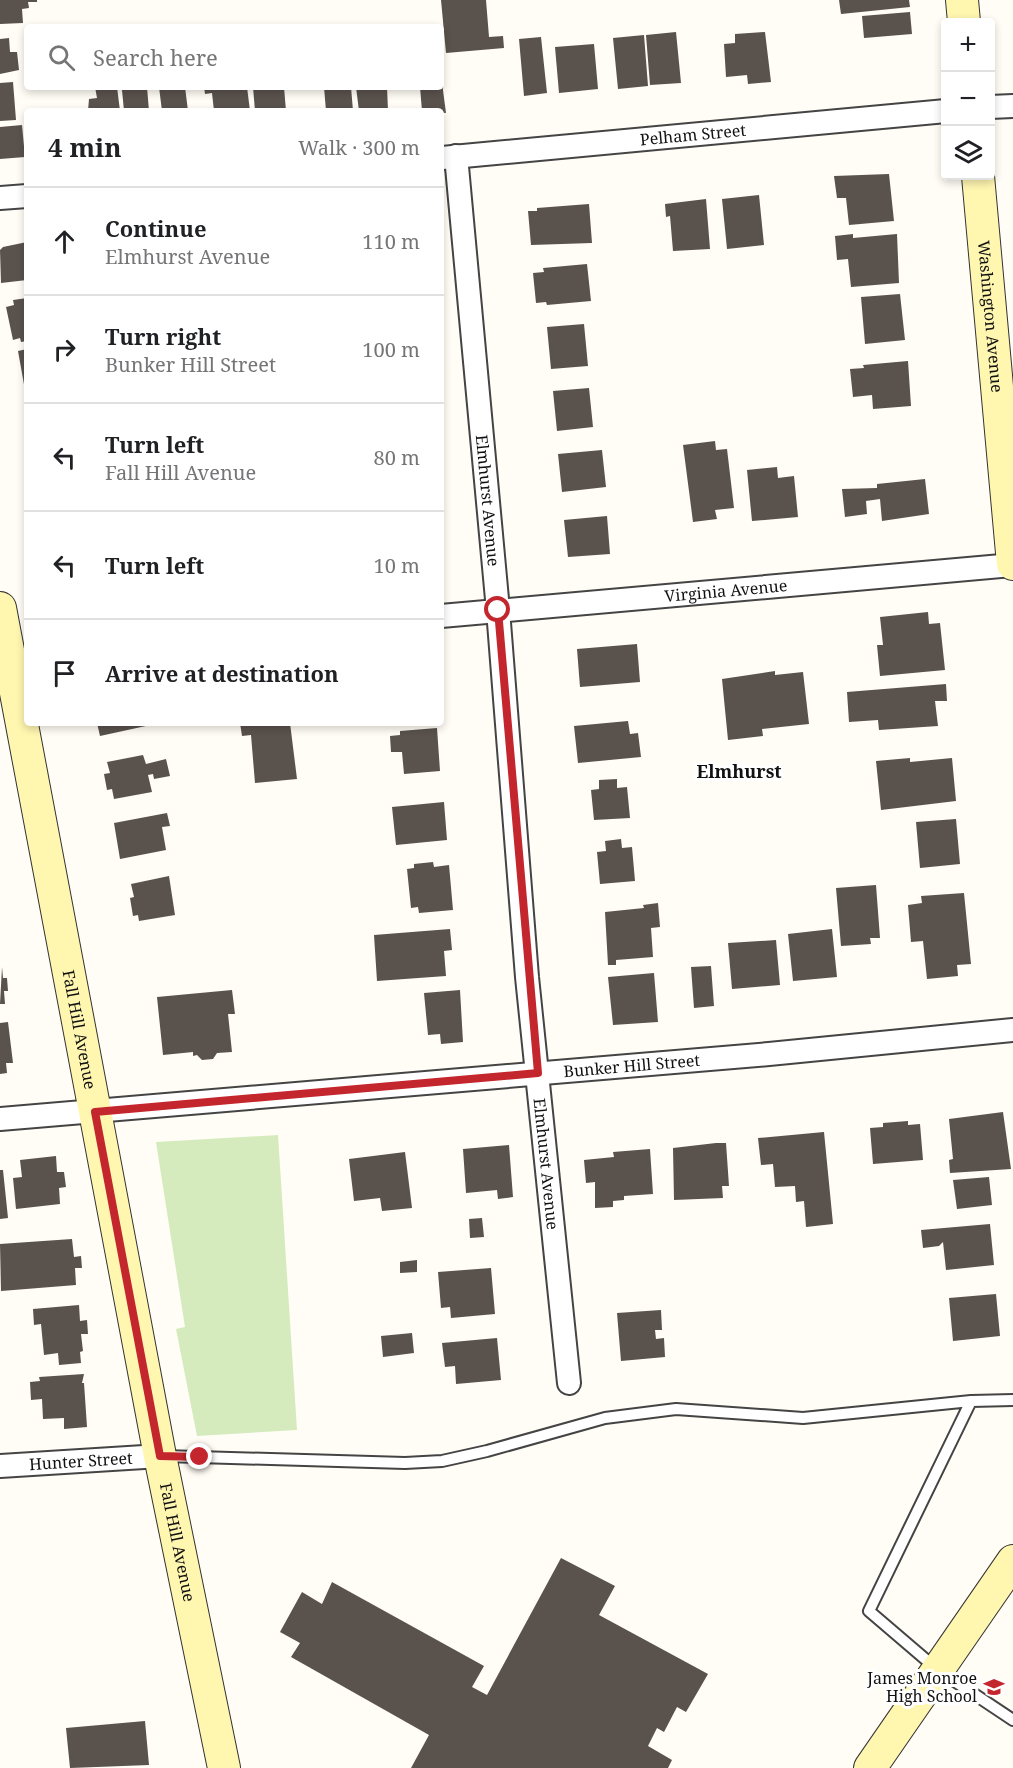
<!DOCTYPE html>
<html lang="en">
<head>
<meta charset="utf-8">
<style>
  :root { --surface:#fff; --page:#f2f2f2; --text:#202124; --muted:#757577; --line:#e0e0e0 }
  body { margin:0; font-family:"Noto Serif",serif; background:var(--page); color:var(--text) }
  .controls { position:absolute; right:18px; top:18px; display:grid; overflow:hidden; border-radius:6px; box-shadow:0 3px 9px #0003 }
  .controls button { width:54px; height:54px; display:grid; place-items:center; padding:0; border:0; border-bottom:2px solid var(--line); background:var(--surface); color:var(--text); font:30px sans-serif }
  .stop { position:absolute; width:18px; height:18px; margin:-14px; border:4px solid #c4262e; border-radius:50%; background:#fff }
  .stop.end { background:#c4262e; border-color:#fff; box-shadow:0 2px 6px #0008 }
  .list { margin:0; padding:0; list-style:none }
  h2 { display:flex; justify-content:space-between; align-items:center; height:78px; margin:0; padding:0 24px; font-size:26px }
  h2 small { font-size:20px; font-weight:400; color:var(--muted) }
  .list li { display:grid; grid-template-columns:39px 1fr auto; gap:18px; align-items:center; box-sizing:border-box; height:108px; padding:0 24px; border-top:2px solid var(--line) }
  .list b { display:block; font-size:22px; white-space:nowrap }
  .list p { margin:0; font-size:20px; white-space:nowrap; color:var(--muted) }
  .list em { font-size:20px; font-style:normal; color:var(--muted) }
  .icon { flex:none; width:33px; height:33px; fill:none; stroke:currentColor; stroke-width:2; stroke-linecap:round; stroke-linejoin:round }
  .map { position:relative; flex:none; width:1013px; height:1768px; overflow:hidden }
  .search { position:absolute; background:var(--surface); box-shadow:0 3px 9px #0003; left:24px; top:24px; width:420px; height:66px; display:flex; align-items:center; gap:15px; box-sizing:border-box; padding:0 21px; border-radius:6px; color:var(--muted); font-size:22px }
  .panel { position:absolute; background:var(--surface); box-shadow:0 3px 9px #0003; left:24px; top:108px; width:420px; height:618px; border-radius:6px }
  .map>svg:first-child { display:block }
  .green { fill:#d5ebbd }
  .building { fill:#5a524d }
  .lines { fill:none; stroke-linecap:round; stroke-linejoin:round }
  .lane-casing { stroke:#444; stroke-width:14 }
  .street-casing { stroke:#444; stroke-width:26 }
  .secondary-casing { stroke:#333; stroke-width:34 }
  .lane { stroke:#fff; stroke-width:10 }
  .street { stroke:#fff; stroke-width:22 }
  .secondary { stroke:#fff6b0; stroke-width:32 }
  .route { stroke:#c4262e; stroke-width:8 }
  .labels { text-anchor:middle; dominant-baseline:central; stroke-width:6; stroke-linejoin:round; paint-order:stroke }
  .street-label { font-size:16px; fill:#111; stroke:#fff }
  .poi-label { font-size:16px; fill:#111; stroke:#fff; text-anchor:end }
  .neighbourhood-label { font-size:18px; font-weight:bold; fill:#111; stroke:#fff }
</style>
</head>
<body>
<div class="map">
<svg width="1013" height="1768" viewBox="0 0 1013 1768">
  <rect width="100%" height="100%" fill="#fffdf5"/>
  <path class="green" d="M278,1135L297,1430L197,1436L176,1329L185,1327L156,1142Z"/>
  <path class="building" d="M0,0H37V2H28L29,8L22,9L23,23L0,24Z
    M441,0H486L489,37L503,36L504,48L446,53Z
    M839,0H909L910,7L841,14Z
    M910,12L912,34L864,38L862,16Z
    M676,32L681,83L650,85L646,35Z
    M765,32L771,82L748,84L747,75L726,77L724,44L735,43V34Z
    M644,35L648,86L618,89L613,38Z
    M541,37L547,93L524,96L519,39Z
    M9,38L10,52H17L19,70L0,74V39Z
    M594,44L598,89L559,93L555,47Z
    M441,75L446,113L422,111L420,87H441Z
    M13,82L16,120L0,121V83Z
    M95,87H117L120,111H88L89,99L97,98Z
    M147,87L149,111H124L122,90Z
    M159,87H185L188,111H162Z
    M204,87H247L250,111H214L212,93L205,94Z
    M253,87H284L286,111H255Z
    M324,87H351L353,111H326Z
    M356,87H387L388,111H359Z
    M22,125L25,157L0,159V127Z
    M889,174L894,221L849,225L846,198H837L834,176Z
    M759,195L764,245L727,249L722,199Z
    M706,199L710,249L673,251L670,216L666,217L665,204Z
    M589,204L592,243L531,245L528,211H537V208Z
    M853,234V238L897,234L899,283L851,287L848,259L837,260L835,236Z
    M27,242V280L1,283L0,250L3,247Z
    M587,264L591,301L547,305L546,302L536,303L533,273L544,272L543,268Z
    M900,294L905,340L865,344L861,297Z
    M27,298V341L21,342L20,338L13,340L6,307L14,305L13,300Z
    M584,324L588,366L551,369L547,327Z
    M27,349V390H25L18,351Z
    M908,361L911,406L873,409L872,395L853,397L850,369L864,368L863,365Z
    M589,388L593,427L557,431L553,391Z
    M715,441L716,450L727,449L734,508L715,510L717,519L693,522L683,445Z
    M602,450L606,487L562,492L558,454Z
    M777,467L778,478L794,476L798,517L752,521L747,470Z
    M925,479L929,514L882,521L880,499L866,501L867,514L845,517L842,489L877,488V484Z
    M607,516L610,554L568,557L564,520Z
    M928,612L929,624L940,623L945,670L880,676L877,645H883L880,617Z
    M637,644L640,682L580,687L577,649Z
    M775,671V675L803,672L809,724L762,729L763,736L728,740L722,679Z
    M946,684L947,701H935L938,726L879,730L878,720L849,722L847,692Z
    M628,721L630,734L638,733L641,757L578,763L574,726Z
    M97,723H155V724L100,736Z
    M240,723H290L297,779L255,783L251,735L242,736Z
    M437,728L440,771L404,774L402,752H391L390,736L400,735V731Z
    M143,755L146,764L166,759L170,776L154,779L153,774L148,775L152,792L114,799L112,789L107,790L104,774L110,773L107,762Z
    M910,758V762L952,758L956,801L881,810L876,761Z
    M617,779V788L627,787L630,818L594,820L591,790L599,789V780Z
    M444,802L447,840L396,845L392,807Z
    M167,813L170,826L162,827L166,850L120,859L114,823Z
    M956,819L960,864L920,868L916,822Z
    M621,839L622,848L632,847L635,881L600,884L597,852L606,851L605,841Z
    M433,862L434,867L449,865L453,910L419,913L418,907L411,908L407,869L414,868V864Z
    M169,876L175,915L139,921L138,915L133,916L130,898L134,897L131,884Z
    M876,885L880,938H870L871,944L841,946L836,888Z
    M964,893L971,964L957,965L958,976L927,979L923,941L911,942L908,905L922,903L921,896Z
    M658,903L660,927L651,928L653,957L616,960V965H608L605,912L644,908L643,905Z
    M450,929L452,950L444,951L446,976L377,981L374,935Z
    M832,929L837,977L793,981L788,934Z
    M776,940L780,985L732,989L728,943Z
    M711,966L714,1006L694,1008L691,967Z
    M2,967L3,978H7L8,991H4L5,1004H0Z
    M654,973L658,1022L613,1025L608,977Z
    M232,990L235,1014H228L232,1052L217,1053L213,1059L202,1060L197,1055L193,1056V1052L163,1055L157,997Z
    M460,990L463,1042L441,1044L440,1034L428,1035L424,993Z
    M8,1022L13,1063H6L7,1073L0,1074V1023Z
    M1003,1112L1011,1169L950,1173L949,1160L953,1159L949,1119Z
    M908,1121V1125L920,1124L923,1160L873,1164L870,1128L883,1127V1123Z
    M824,1132L833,1224L806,1227L804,1201L796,1202L795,1186L775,1187L773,1164L761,1165L758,1138Z
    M716,1143H726L729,1186H722L723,1198L674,1200L673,1148Z
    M509,1145L513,1197L498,1199L497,1190L466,1193L463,1149Z
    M650,1149L653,1194L624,1196V1200L613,1201V1207L595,1208V1182L586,1183L584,1160L614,1157L613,1152Z
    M405,1152L412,1208L382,1211L380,1198L354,1201L349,1159Z
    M56,1156L57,1172H64L66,1187L59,1188L60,1204L16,1209L13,1178L22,1177L20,1160Z
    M0,1170H3L8,1218L0,1219Z
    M989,1177L992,1205L957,1209L953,1180Z
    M482,1218L484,1237L470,1238L469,1219Z
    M990,1224L994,1265L946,1270L943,1242L939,1246L923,1248L921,1230Z
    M72,1239L74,1257L81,1256L82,1268H75L76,1285L1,1291L0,1244Z
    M417,1260V1272L400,1273V1262Z
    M491,1268L495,1314L451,1318L450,1307L441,1308L438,1272Z
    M996,1294L1000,1336L953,1341L949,1298Z
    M79,1305L80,1321L87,1320L88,1334H81L83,1351L80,1352L81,1363L59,1365L58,1353L44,1355L41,1324L34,1325L33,1309Z
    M661,1310L662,1330H655L656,1339L664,1338L665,1357L621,1361L617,1313Z
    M412,1333L414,1353L383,1357L381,1336Z
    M497,1338L501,1380L456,1384L455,1366L445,1367L442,1343Z
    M84,1374L82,1383H84L87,1427L64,1429V1418L43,1419L42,1399L31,1400L30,1382L40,1381L39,1377Z
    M561,1558L615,1586L599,1615L708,1674L686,1712L677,1707L664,1732L657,1728L648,1746L672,1760L668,1768H411L429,1735L291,1657L300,1643L280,1632L302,1592L322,1604L332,1582L484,1666L472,1687L487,1695Z
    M145,1721L149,1765L70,1768L66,1728Z"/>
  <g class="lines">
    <g class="lane-casing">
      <path id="lane" d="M971,1401L1013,1400
        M164,1456L405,1463L442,1461L487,1451L605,1418L676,1409L803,1418L971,1401L869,1611L938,1670L1013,1720"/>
    </g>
    <g class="street-casing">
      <g id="street">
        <path d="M990,107L1013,106"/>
        <path id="s1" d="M456,156L498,610L527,977L569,1383"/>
        <path id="s2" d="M442,158L946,111"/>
        <path d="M0,198L27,196"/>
        <path id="s3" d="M441,616L1013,565"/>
        <path id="s4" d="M0,1119L769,1054L1013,1030"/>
        <path id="s5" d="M0,1466L160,1456"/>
      </g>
    </g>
    <g class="secondary-casing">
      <g id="secondary">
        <path d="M962,0L964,22"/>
        <path id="s6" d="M978,176L1013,564"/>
        <path id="s7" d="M0,608L160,1456L224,1768"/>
        <path d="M870,1768L1013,1561"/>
      </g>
    </g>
    <use href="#lane" class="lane"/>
    <use href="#street" class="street"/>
    <use href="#secondary" class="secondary"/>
  </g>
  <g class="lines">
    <path class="route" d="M200,1457L160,1456L95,1112L538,1073L498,610"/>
  </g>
  <defs>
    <g id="school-bare" transform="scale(1.62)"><path d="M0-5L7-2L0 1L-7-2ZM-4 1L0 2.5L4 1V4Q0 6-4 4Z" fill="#c4262e" stroke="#fff" stroke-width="2.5" paint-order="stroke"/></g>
  </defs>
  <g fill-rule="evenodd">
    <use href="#school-bare" x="994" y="1687"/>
  </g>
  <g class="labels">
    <g class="street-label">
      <text stroke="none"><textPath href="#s2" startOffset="252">Pelham Street</textPath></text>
      <text stroke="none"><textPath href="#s6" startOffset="141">Washington Avenue</textPath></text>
      <text stroke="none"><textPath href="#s1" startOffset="346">Elmhurst Avenue</textPath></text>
      <text stroke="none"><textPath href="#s3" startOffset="286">Virginia Avenue</textPath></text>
      <text stroke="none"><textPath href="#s7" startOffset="429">Fall Hill Avenue</textPath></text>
      <text stroke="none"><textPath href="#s4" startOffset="634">Bunker Hill Street</textPath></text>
      <text stroke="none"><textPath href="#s1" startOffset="1012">Elmhurst Avenue</textPath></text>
      <text stroke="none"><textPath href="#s5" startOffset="81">Hunter Street</textPath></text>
      <text stroke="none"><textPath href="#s7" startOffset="951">Fall Hill Avenue</textPath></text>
    </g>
    <g class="poi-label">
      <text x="977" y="1678">James Monroe<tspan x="977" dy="18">High School</tspan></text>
    </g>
    <g class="neighbourhood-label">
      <text x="739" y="771">Elmhurst</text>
    </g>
  </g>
</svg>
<div class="controls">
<button>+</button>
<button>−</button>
<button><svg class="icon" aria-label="layers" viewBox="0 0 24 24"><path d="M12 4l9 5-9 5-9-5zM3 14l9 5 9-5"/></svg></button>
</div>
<div class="stop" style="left:498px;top:610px"></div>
<div class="stop end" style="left:200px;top:1457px"></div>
<div class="search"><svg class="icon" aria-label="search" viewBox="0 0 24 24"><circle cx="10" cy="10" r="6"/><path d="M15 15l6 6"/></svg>Search here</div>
<section class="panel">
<h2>4 min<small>Walk · 300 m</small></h2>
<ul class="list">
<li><svg class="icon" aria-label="ahead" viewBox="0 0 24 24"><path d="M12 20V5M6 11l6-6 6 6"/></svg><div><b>Continue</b><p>Elmhurst Avenue</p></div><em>110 m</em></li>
<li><svg class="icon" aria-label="right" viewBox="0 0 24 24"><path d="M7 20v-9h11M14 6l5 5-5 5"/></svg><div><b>Turn right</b><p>Bunker Hill Street</p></div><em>100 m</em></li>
<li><svg class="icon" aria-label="left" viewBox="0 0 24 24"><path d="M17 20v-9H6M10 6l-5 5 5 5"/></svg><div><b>Turn left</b><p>Fall Hill Avenue</p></div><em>80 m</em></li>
<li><svg class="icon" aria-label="left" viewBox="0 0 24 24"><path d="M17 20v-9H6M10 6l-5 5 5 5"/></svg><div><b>Turn left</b></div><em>10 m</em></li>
<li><svg class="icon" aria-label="arrive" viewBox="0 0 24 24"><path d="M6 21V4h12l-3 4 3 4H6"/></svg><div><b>Arrive at destination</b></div></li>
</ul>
</section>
</div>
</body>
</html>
